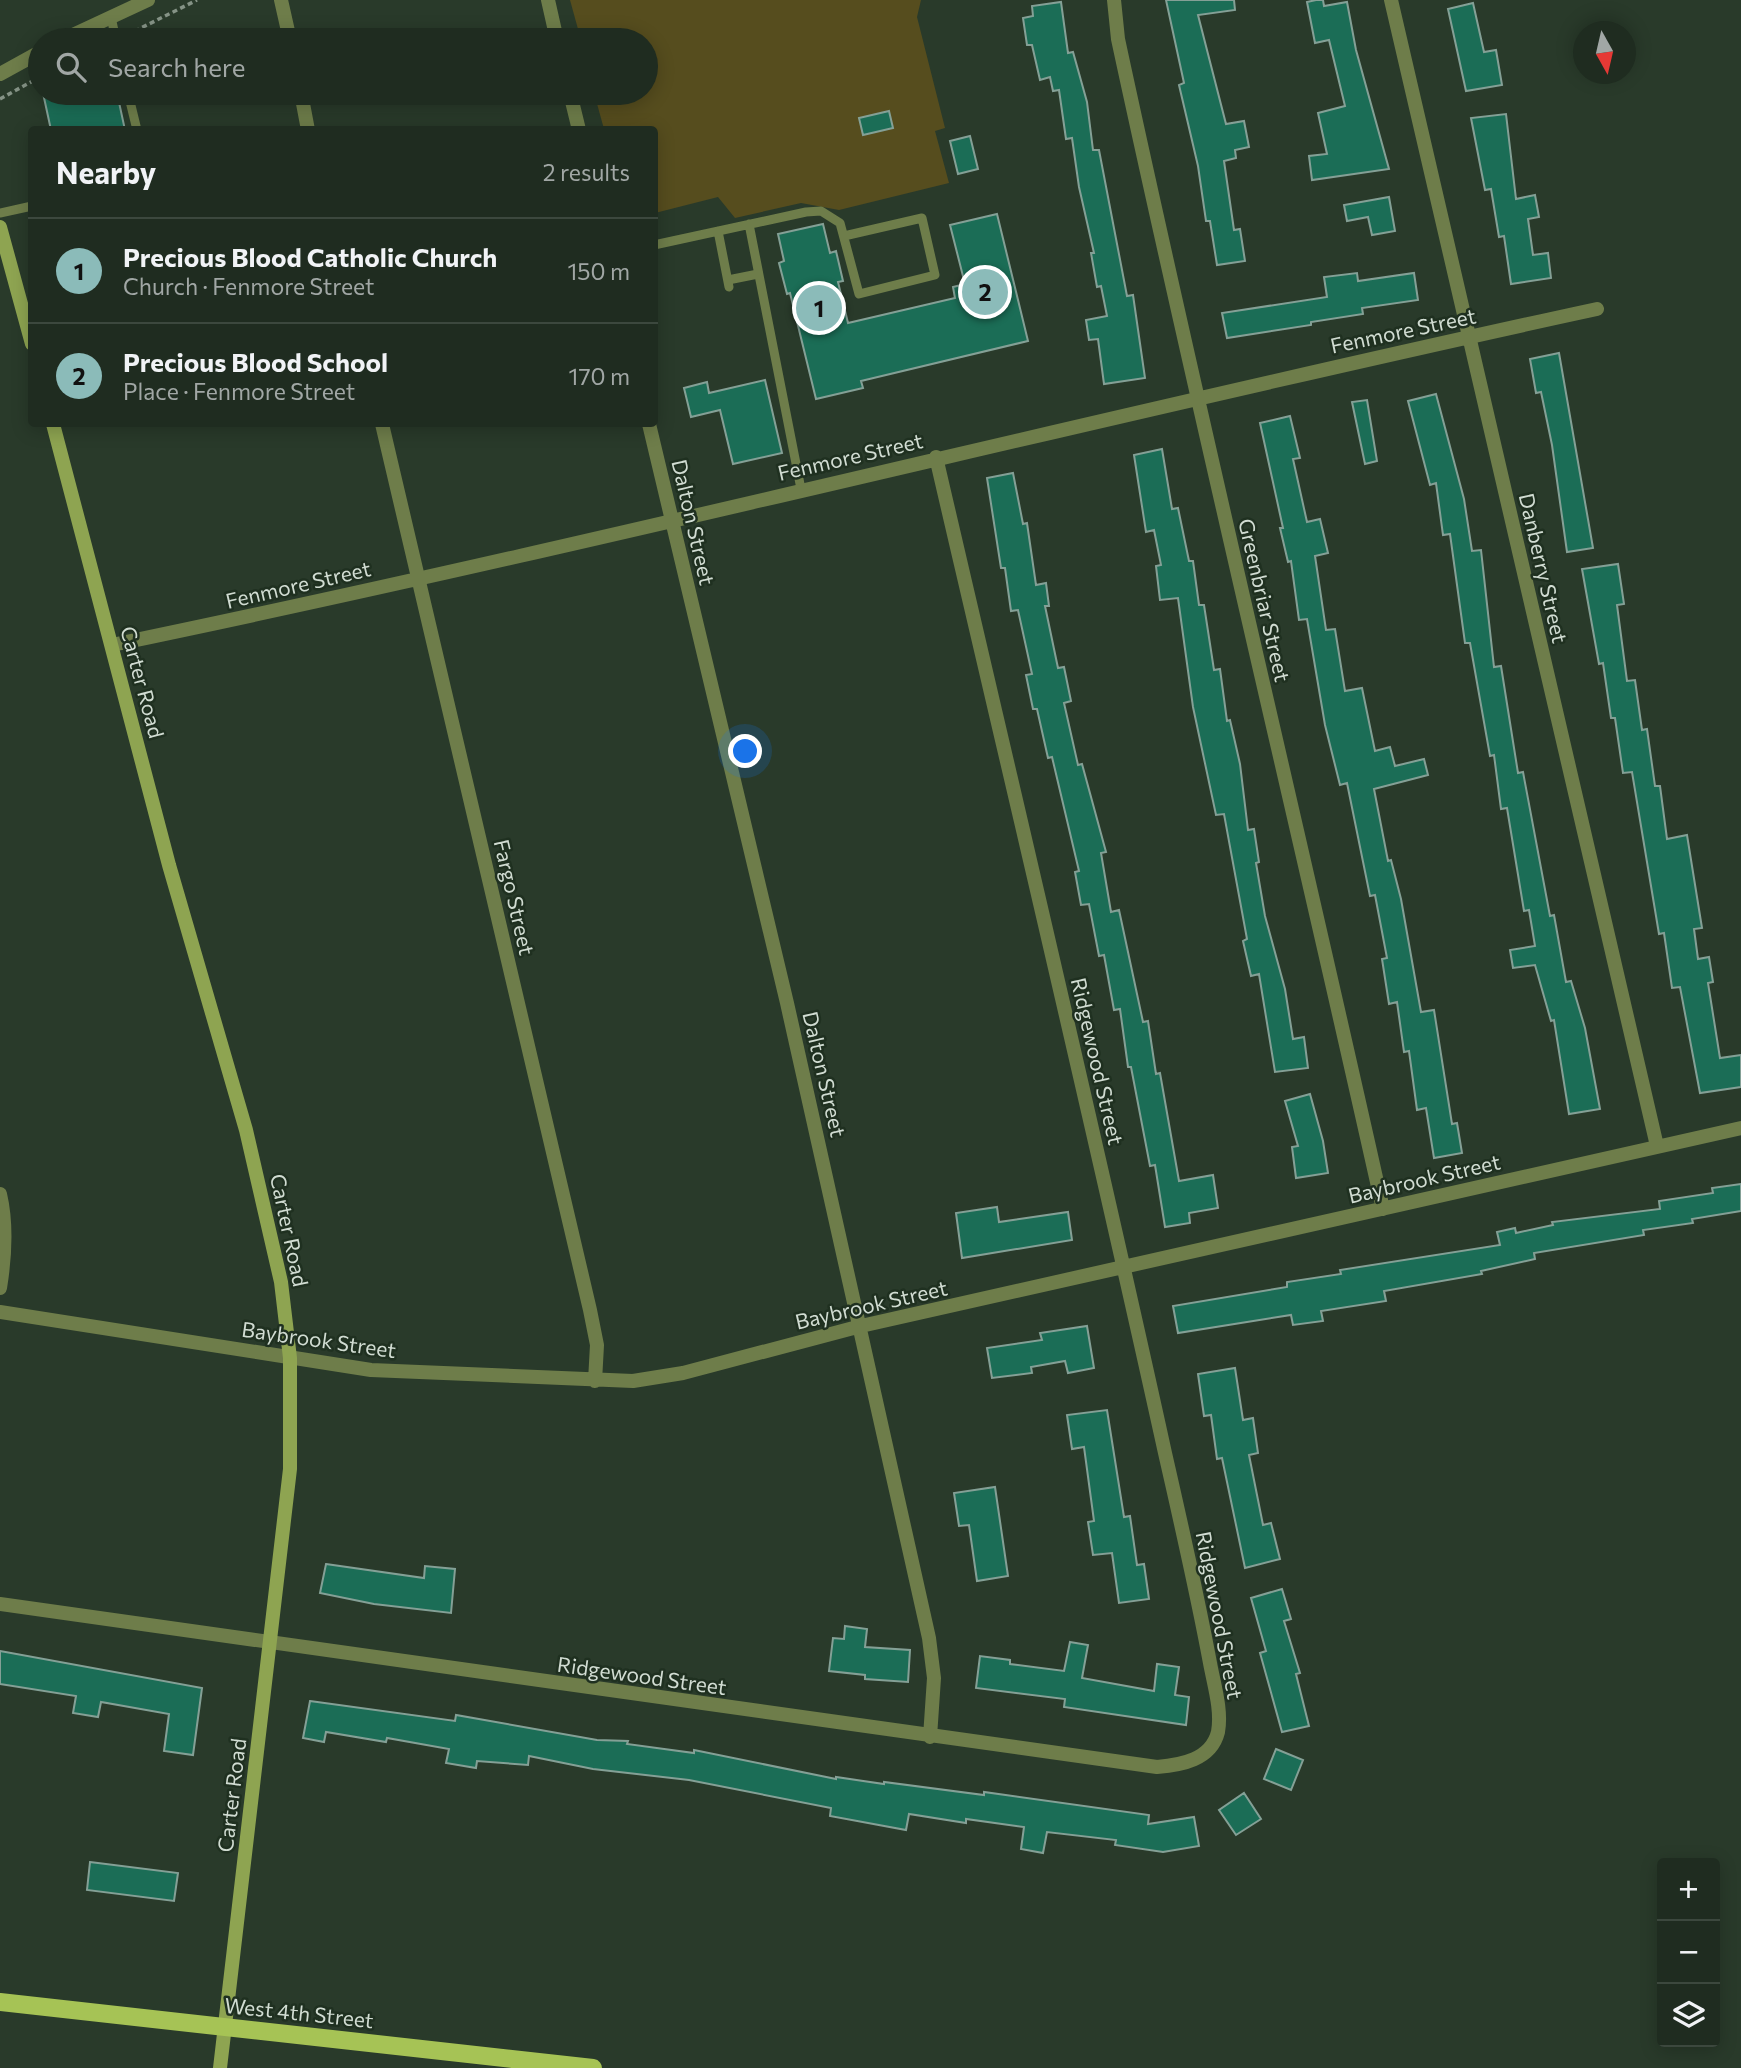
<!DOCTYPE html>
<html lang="en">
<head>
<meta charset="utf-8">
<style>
  :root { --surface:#1f2c20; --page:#2c382d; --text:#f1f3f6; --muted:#a1a7a5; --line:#3c483e; --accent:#8bbbb9 }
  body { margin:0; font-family:Commissioner,sans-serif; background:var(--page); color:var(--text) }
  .controls { position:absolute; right:21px; bottom:21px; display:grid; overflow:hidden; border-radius:7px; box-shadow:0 4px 18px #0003 }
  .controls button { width:63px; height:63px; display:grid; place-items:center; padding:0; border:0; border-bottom:2px solid var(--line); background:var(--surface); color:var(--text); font:35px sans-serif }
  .compass { position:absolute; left:1573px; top:21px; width:63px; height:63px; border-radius:50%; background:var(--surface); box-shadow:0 4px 18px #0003; rotate:172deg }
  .you { position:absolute; left:746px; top:752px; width:24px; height:24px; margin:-18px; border:5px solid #fff; border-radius:50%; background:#1a73e8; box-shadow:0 0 0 10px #1a73e833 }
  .badge { display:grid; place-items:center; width:46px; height:46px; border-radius:50%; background:var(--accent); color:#111; font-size:23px; font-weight:700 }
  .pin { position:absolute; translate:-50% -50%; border:4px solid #fff; box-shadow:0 2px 7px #0006 }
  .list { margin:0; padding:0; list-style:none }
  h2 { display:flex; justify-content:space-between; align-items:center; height:91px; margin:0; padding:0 28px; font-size:30px }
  h2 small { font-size:23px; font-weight:400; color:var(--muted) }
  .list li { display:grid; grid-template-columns:46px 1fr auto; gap:21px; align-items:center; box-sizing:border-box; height:105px; padding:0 28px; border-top:2px solid var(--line) }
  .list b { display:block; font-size:26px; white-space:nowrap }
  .list p { margin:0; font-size:23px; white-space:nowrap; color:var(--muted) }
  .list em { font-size:23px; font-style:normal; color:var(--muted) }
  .icon { flex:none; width:38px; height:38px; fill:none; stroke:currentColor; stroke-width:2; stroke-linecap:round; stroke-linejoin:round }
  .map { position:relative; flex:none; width:1741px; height:2068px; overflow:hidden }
  .search { position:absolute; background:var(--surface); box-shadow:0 4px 18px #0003; left:28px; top:28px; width:630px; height:77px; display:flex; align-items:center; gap:18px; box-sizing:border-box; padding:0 24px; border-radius:38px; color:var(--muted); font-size:26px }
  .panel { position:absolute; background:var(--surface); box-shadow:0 4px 18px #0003; left:28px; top:126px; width:630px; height:301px; border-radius:7px }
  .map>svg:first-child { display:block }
  .green { fill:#564d1e }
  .building { fill:#1b6d56; stroke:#84a096; stroke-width:2 }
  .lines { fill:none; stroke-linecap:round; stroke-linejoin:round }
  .path { stroke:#859386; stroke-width:3.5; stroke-dasharray:5 3.5; stroke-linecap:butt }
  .service { stroke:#6e7d4a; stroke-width:9 }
  .minor { stroke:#6e7d4a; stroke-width:14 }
  .tertiary { stroke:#6e7d4a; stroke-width:14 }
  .secondary { stroke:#8ea451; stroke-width:14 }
  .primary { stroke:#a6c355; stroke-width:18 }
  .labels { text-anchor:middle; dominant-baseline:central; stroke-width:5; stroke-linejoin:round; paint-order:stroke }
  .street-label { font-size:21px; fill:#d1dcd2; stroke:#1f3020 }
</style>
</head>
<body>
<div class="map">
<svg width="1741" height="2068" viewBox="0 0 1741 2068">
  <rect width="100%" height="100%" fill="#293a2a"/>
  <path class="green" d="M570,0H921L917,17L945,128L935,131L949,183L839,210L801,203L735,218L718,197L655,213L654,130L604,129L594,93H646V40H581Z"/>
  <path class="building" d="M1166,0H1234L1235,10L1198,15L1226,124L1244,121L1249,147L1235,150L1236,158L1224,161L1234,230L1240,229L1245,261L1217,265L1210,221H1206L1198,166L1179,85L1184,83Z
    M1316,0H1323L1324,6L1347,2L1356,50L1389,169L1312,180L1309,156L1327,154L1318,113L1345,106L1329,40L1315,43L1307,2Z
    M1061,2L1068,53L1073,52L1087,102L1093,150H1099L1127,296L1133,295L1145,378L1104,384L1098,339L1089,340L1086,320L1107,316L1101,286L1097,287L1091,253H1094L1079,187L1072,138L1066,139L1059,90L1053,91L1050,77L1040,80L1032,45H1027L1023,18L1033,16L1032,6Z
    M1473,3L1484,52L1496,50L1502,85L1466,91L1448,9Z
    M43,93H117L125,130H51Z
    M889,111L893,128L863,135L859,118Z
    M1506,114L1516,199L1535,195L1539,217L1528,219L1533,255L1548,253L1551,278L1511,284L1504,236L1499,237L1491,189L1485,190L1471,118Z
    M970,136L978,169L958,174L950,141Z
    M1389,197L1395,231L1372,235L1368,217L1347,221L1344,205Z
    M997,214L1028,341L861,381L863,388L816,399L790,293L787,294L779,263L784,261L778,234L823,224L830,253L836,251L843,281L838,282L848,323L955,298L953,287L965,284L950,225Z
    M1357,273L1358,281L1414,273L1418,300L1362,308L1363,314L1311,322V325L1227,338L1222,313L1327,297L1324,277Z
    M1559,353L1593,548L1567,552L1552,445L1541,392L1536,393L1530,359Z
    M765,380L782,453L733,464L720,410L691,417L684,388L707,382L709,393Z
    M1436,394L1464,499L1472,551L1481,550L1494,667L1501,666L1518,773L1523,772L1550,916L1554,915L1566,982L1571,981L1585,1028L1600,1109L1569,1114L1554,1020L1551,1021L1535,965L1513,968L1510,950L1535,946L1529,910L1524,911L1507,808L1501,809L1494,755L1490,756L1470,643H1465L1450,534L1443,535L1436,483L1430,485L1408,401Z
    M1367,400L1377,461L1365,464L1352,402Z
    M1290,416L1300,458L1293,459L1307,522L1320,519L1328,553L1315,556L1326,630L1335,629L1345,691L1362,688L1375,751L1390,747L1395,766L1424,759L1428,775L1374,789L1388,861L1391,860L1401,899L1421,1012L1434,1010L1452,1124L1457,1123L1462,1153L1434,1158L1426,1108L1417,1110L1409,1051L1404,1052L1397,1002L1389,1004L1382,959L1387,958L1375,895L1370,896L1347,783L1340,785L1325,725L1307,619L1299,620L1291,561L1288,562L1280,528H1283L1260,423Z
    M1162,449L1172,509L1178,508L1189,561H1193L1199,605H1204L1214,670L1220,669L1227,721L1230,720L1240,764L1248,830L1254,829L1259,862L1256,863L1265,916L1285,989L1293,1039L1304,1037L1308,1068L1275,1072L1259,974L1251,976L1243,941L1247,939L1224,814L1216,815L1193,707L1178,598L1160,600L1156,566L1161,565L1154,530L1146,532L1134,455Z
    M1013,473L1023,524L1027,523L1036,585L1046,583L1049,606H1045L1058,668L1064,667L1071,701L1064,703L1078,765L1082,764L1106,852L1101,853L1111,912L1119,910L1143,1022L1148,1021L1156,1074L1160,1073L1179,1181L1213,1175L1218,1208L1189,1213L1190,1223L1165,1227L1155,1165L1150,1166L1131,1067H1128L1120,1009L1114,1010L1104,955L1099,956L1089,904L1081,905L1075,872L1079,871L1052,757L1048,758L1037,709H1033L1026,675L1032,674L1018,610L1011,611L1005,568H1001L987,478Z
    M1618,564L1624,604L1617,605L1627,681L1635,680L1642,730L1647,729L1655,786H1660L1667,839L1687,835L1702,928L1694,929L1698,959L1709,957L1713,982L1708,983L1720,1058L1741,1055V1087L1700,1093L1680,987L1672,988L1664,933L1659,934L1632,772L1623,773L1615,718H1611L1603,663L1599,664L1582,569Z
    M1310,1094L1323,1141L1328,1173L1296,1178L1292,1147L1298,1146L1285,1101Z
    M1741,1184V1211L1692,1219L1693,1223L1643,1230L1644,1235L1534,1253L1535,1259L1481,1271L1482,1274L1384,1291L1386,1301L1321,1311L1323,1321L1293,1325L1291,1315L1178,1333L1173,1306L1287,1287V1282L1341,1274L1340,1270L1500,1245L1497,1232L1515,1228L1516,1233L1553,1225L1552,1222L1660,1209L1659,1201L1713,1193L1712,1188Z
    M997,1207L999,1222L1068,1212L1072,1240L962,1258L956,1213Z
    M1087,1326L1094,1368L1068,1373L1065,1361L1031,1367L1032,1373L992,1378L987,1348L1042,1340L1040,1333Z
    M1235,1368L1243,1420L1253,1418L1258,1453L1249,1455L1263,1525L1271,1523L1280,1559L1245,1568L1222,1458L1217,1459L1211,1415L1204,1416L1198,1374Z
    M1107,1410L1124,1517L1130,1516L1137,1565L1144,1564L1149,1599L1119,1603L1112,1553L1093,1555L1088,1522L1094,1521L1084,1447L1072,1449L1067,1415Z
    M995,1487L1008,1576L977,1581L969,1525L959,1526L954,1493Z
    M326,1564L424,1578L425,1566L455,1569L451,1613L374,1604L320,1593Z
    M1282,1589L1291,1619L1284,1621L1300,1673L1296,1674L1309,1726L1282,1732L1260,1653L1266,1651L1251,1598Z
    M845,1626L867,1629L865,1647L910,1650L908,1682L865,1679V1675L829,1671L833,1638L844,1639Z
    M1070,1642L1088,1645L1082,1678L1154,1691L1157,1664L1179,1667L1175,1695L1189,1697L1186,1725L1064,1707L1065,1699L976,1688L980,1656L1010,1660V1664L1064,1671Z
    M0,1651L202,1688L193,1755L164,1751L169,1714L101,1702L98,1717L73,1713L76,1696L0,1684Z
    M310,1701L455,1721L456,1715L597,1740L628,1741L627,1744L694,1753V1750L836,1779V1777L884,1784V1782L984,1795V1792L1149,1815L1148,1824L1194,1817L1199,1846L1163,1852L1115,1845L1116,1840L1047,1832L1043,1853L1021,1849L1024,1827L966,1819V1823L909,1814L906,1830L830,1816L831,1808L689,1780L593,1769L529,1756L528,1765L477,1761L476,1768L446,1763L449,1749L387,1738L386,1742L326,1732L324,1742L303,1738Z
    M1276,1749L1303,1760L1291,1790L1264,1779Z
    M1244,1793L1261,1819L1236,1835L1219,1810Z
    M90,1862L178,1873L174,1901L87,1890Z"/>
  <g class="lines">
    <path class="path" d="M127,35L197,0
      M0,99L40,77"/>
    <path class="service" d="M111,17L116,40
      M128,93L137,130
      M0,213L32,206
      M749,224L801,489
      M718,231L729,287
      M654,245L806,212L821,211L840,223L859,294L935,275L922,218L844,236
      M728,280L758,274"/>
    <path class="minor" d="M281,0L290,40
      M548,0L557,40
      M1114,0L1118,39C1202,430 1296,818 1383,1209
      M1391,0L1657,1146
      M301,93L308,130
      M570,93L579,130
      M382,424L590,1310L597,1345L595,1381
      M649,424L787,1003L929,1638L934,1678L930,1737
      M112,645C609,542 1101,416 1597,309
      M0,1194C7,1224 5,1257 0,1288
      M0,1312L371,1370L633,1381L683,1373L861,1326L1741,1128
      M0,1604L1157,1767C1181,1765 1211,1760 1218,1732C1222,1710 1214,1685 1210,1663C1197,1593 1181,1523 1165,1453C1092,1120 1013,789 936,457"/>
    <path class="tertiary" d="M62,40L148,0
      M0,74L40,52"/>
    <path class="secondary" d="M0,227L32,344
      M53,424L169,865L246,1130L281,1282L290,1358V1469L220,2068"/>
    <path class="primary" d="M0,2002L593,2068"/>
  </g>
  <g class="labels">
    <g class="street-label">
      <text transform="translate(1403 330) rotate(-12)">Fenmore Street</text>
      <text transform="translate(850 456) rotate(-13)">Fenmore Street</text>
      <text transform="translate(694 522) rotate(77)">Dalton Street</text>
      <text transform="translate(1544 568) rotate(77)">Danberry Street</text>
      <text transform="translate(298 584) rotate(-13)">Fenmore Street</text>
      <text transform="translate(1265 600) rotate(77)">Greenbriar Street</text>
      <text transform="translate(143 682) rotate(75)">Carter Road</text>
      <text transform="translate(515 897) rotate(77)">Fargo Street</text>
      <text transform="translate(1098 1061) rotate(77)">Ridgewood Street</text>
      <text transform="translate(825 1074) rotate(77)">Dalton Street</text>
      <text transform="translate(1424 1178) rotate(-13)">Baybrook Street</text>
      <text transform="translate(290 1230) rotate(78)">Carter Road</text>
      <text transform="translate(871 1304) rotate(-13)">Baybrook Street</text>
      <text transform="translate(319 1339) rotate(8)">Baybrook Street</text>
      <text transform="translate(1220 1615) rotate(79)">Ridgewood Street</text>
      <text transform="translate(642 1675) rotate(8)">Ridgewood Street</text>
      <text transform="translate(231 1795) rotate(-83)">Carter Road</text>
      <text transform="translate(299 2012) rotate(6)">West 4th Street</text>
    </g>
  </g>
</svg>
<div class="controls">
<button>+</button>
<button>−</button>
<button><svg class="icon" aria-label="layers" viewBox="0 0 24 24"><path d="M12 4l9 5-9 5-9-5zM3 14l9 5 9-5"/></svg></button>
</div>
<svg class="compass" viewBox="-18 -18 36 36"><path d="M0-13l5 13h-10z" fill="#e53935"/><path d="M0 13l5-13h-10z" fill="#a1a7a5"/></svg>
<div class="you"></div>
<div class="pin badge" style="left:819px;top:308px">1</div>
<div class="pin badge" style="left:985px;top:292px">2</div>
<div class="search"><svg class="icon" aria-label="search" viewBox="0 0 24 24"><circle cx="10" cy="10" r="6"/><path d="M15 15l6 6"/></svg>Search here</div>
<section class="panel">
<h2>Nearby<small>2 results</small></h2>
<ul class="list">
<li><span class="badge">1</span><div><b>Precious Blood Catholic Church</b><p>Church · Fenmore Street</p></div><em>150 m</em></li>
<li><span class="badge">2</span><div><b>Precious Blood School</b><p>Place · Fenmore Street</p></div><em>170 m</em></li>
</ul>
</section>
</div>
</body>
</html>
